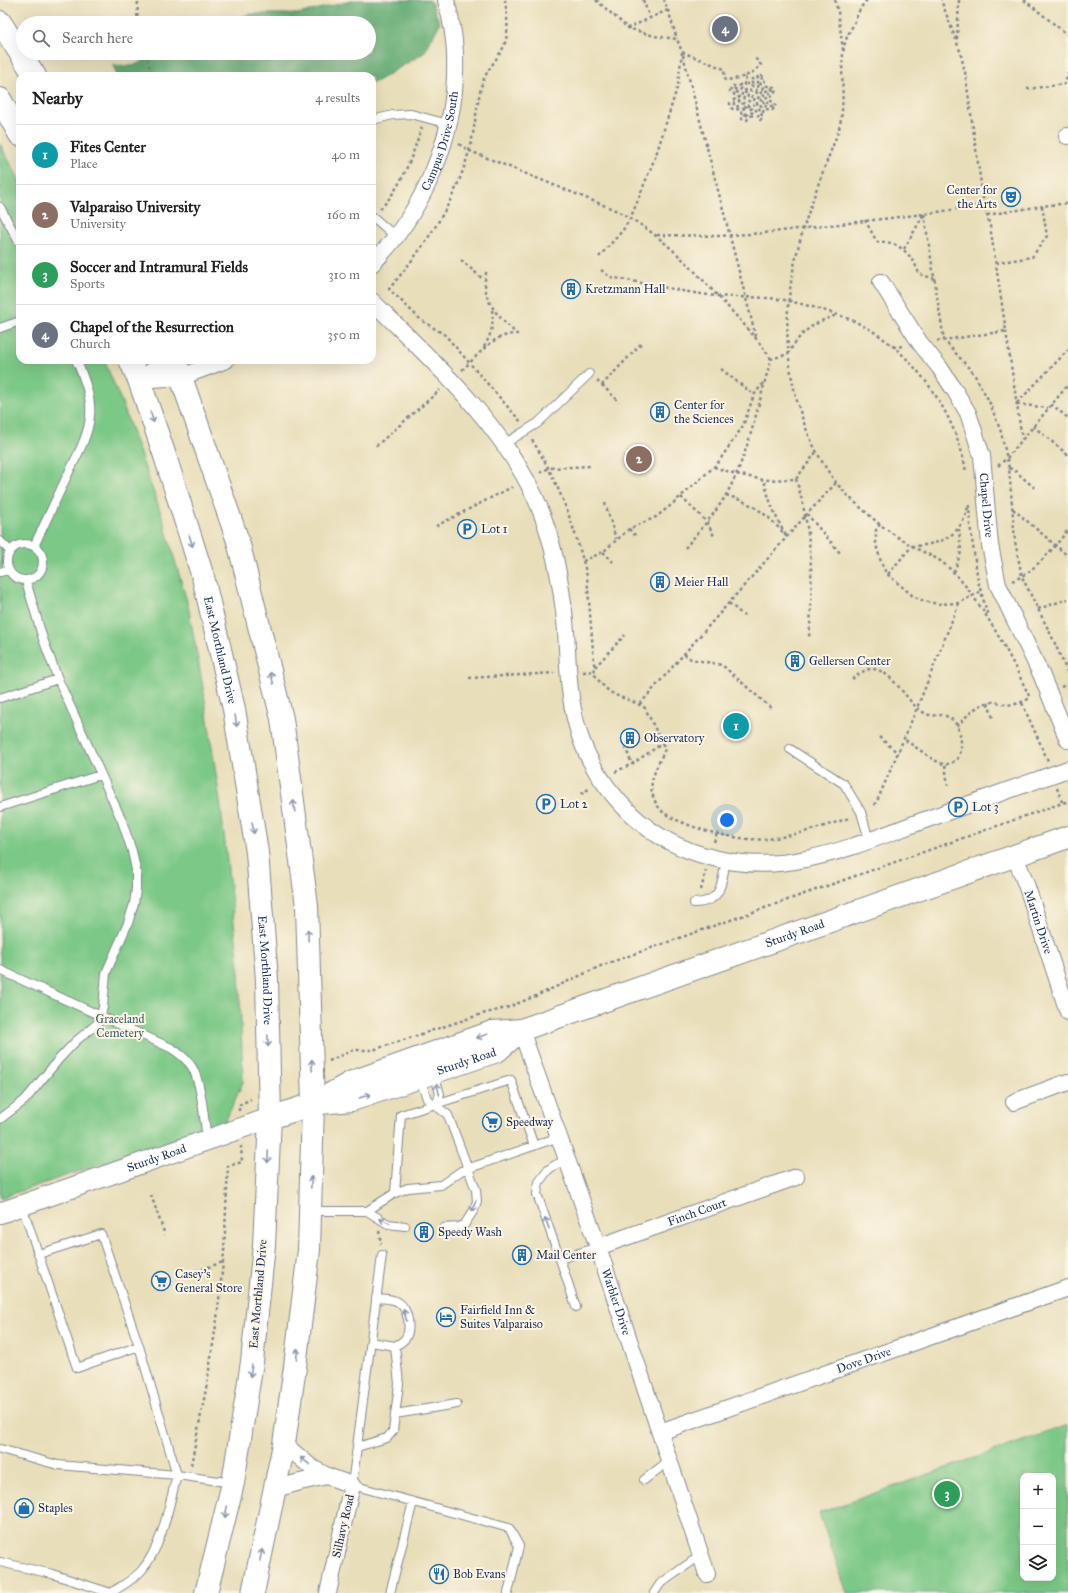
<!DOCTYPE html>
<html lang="en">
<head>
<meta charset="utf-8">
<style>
  :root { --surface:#fff; --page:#f6f6f6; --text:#202124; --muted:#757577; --line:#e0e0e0; --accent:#db2777 }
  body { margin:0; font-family:"IM FELL Great Primer",serif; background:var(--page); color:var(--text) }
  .controls { position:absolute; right:12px; bottom:12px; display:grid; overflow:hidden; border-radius:8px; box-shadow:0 4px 16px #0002 }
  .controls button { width:36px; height:36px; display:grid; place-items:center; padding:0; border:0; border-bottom:1px solid var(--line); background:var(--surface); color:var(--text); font:20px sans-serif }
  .you { position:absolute; left:727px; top:820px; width:14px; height:14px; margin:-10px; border:3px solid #fff; border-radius:50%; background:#1a73e8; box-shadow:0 0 0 6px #1a73e833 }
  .badge { display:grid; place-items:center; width:26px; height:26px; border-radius:50%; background:var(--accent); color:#fff; font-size:13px; font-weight:700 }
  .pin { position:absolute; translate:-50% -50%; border:2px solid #fff; box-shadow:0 1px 4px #0006 }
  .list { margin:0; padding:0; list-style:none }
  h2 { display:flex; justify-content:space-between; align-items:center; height:52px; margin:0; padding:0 16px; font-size:17px }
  h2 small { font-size:13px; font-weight:400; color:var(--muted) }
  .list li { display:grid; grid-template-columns:26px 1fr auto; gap:12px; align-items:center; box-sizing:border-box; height:60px; padding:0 16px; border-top:1px solid var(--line) }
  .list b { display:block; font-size:15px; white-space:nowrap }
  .list p { margin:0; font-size:13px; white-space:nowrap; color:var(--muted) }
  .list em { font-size:13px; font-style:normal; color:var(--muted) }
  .icon { flex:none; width:22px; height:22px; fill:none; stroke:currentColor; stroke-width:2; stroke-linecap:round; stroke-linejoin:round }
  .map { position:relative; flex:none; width:1068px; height:1593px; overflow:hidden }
  .search { position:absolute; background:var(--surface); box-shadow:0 4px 16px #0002; left:16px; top:16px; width:360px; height:44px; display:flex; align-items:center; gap:10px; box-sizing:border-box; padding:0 14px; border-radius:22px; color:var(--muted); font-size:15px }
  .panel { position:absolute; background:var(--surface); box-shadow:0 4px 16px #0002; left:16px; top:72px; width:360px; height:292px; border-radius:12px }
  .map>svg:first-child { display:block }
  .green { fill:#7bc886; stroke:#4b7c72; fill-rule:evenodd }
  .forest { fill:#64ac73; stroke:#406e68 }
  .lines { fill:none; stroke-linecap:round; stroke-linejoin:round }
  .service-casing { stroke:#82868c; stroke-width:10 }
  .minor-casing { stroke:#82868c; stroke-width:18 }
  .tertiary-casing { stroke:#82868c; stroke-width:22 }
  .primary-casing { stroke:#82868c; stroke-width:24 }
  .trunk-casing { stroke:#82868c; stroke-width:24 }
  .path { stroke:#82868c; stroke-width:2.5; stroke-dasharray:3 3; stroke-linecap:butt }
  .service { stroke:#fff; stroke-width:8 }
  .minor { stroke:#fff; stroke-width:16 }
  .tertiary { stroke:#fff; stroke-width:20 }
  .primary { stroke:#fff; stroke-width:22 }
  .trunk { stroke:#fff; stroke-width:22 }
  .oneway { stroke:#8d97ae }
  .labels { text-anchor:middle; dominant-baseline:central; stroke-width:4; stroke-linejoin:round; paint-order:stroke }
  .street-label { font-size:12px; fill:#1b2f5e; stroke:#fcf5e5 }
  .poi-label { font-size:12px; fill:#1b2f5e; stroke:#fcf5e5; text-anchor:start }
  .park-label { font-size:12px; fill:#385d6a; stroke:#fcf5e5 }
</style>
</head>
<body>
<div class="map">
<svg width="1068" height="1593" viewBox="0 0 1068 1593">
  <rect width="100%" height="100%" fill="#fcf5e5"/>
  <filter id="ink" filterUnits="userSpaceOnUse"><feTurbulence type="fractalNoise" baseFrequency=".025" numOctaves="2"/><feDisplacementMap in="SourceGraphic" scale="8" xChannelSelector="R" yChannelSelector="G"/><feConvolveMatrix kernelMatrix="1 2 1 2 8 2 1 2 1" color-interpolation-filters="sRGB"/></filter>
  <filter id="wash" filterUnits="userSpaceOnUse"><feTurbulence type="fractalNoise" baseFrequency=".012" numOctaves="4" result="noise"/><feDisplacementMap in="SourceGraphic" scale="16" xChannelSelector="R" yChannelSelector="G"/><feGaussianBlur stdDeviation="0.9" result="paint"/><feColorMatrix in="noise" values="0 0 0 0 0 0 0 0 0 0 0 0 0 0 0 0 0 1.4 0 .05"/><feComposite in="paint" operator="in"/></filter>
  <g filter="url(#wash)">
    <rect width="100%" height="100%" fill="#e8deba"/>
    <path class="green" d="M0,144L20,181V360H104L122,403L162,516L188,605L204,693L221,808L239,966L243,1082L225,1122L0,1198Z
      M1068,1425V1593H847L819,1513ZM1023,1476H1053V1578H1023Z"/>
    <path class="forest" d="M355,0H430L440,23L424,53L372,84V76H117L113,65L133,66L160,53H369V23H228L248,14H298Z"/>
  </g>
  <g filter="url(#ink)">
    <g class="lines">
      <g class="service-casing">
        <path id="service" d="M372,120L393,115L411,114L448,124
          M0,207L20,244
          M372,216L396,237
          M0,328L20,321
          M504,444L538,423L589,374
          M0,541L10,551
          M7 562a18 18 0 1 1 36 0a18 18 0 1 1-36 0Z
          M34,546C45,523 56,500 67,476C76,457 88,438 90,416C92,397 84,377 76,360
          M0,572L8,570
          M0,698L58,679
          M790,749L844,784L861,812L869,840
          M0,807L100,775
          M694,903C723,902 721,884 726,860
          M0,970L171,1048C179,1053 187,1059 192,1067C202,1084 204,1120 207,1140
          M434,1073L440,1094L436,1104
          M420,1078L427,1099L448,1115L476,1190L477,1201L474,1210L464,1225L459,1227L444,1228
          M0,1119L25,1100L59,1059L76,1041L99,1022L103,1007L106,973L128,923L134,904L136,889V870L132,851L122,821L58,679L43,639L26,581
          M395,1193L401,1115L511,1080L534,1146
          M22,1206L77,1368L139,1346
          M311,1211H367L395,1193L408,1188L441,1185L461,1171L559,1137
          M367,1211L388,1224L405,1226
          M39,1254L101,1234L139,1346L177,1475L233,1483
          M382,1255L352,1485L509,1528L519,1546L508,1593
          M560,1259L537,1194L539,1182L548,1170L555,1165L567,1160
          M376,1298C383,1299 392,1298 398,1302C408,1308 412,1329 405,1339C402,1342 399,1344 395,1346
          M576,1307L560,1259L598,1247
          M395,1414L457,1404
          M357,1447L387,1438L393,1431L399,1384L395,1346L371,1342
          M0,1449L58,1465L177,1475C169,1505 162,1548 141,1571C133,1580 121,1586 111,1593
          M644,1480L670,1460
          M0,1562L52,1574L111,1593
          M390,1593L413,1502
          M654,1593L660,1584L701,1555"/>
      </g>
      <g class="minor-casing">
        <g id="minor">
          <path d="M1067,136H1068"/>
          <path id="s1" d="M372,264C424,211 458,133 455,57C455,38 451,19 446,0"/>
          <path id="s2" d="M881,282L920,343L940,368L955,391L968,413L982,456L990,545L998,585L1041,674L1068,740"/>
          <path d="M372,301C432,361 498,419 535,497C554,539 562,585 566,631C568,663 568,695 577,726C586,761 606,790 632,815C678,858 745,872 806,859C846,851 884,835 922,821C971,804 1019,786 1068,769"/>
          <path d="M139,380L181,377L226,360"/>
          <path d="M139,380L168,360"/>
          <path id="s3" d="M1015,856L1027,887L1068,1012"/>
          <path id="s4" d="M521,1030L598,1247L707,1574"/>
          <path d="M1014,1102L1068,1082"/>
          <path id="s5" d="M598,1247L796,1177"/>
          <path id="s6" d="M660,1432L1068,1288"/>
          <path d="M284,1444L311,1467L327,1476L352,1485L328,1593"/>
          <path d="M275,1489L300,1482L327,1476"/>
        </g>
      </g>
      <g class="tertiary-casing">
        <g id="tertiary">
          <path id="s7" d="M0,1213L270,1118"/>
        </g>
      </g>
      <g class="primary-casing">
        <g id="primary">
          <path id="s8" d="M320,1103L352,1100L497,1051L521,1030"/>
          <path id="s9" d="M270,1118L313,1104L352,1082L492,1032L521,1030L1068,837"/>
        </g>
      </g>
      <g class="trunk-casing">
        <g id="trunk">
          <path d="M0,22L35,76"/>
          <path d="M0,99L20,135"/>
          <path id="s10" d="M130,360L139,380L165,456L203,577L234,709L257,852L267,980L270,1118L264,1245L252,1362L233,1483L206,1593"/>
          <path d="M175,360L238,541L282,719L307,906L313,1104L309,1250L295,1367L284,1444L253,1593"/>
        </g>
      </g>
      <path class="path" d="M505,0C507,16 510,33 503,48C496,61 484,73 481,88C476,108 475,130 469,151C455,204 424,247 389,289L421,320L445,335L521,422
        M596,0L628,28
        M643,0L650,18
        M835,0L838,12L843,50
        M867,0C861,6 858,13 855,21C852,28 847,35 845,43C838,72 848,105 837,135C802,226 771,303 797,401C805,430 817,457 835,481C845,495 865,511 878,523C888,531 901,539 912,546C922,552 934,556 943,563C956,573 966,586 975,599C998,632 1013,662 1030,698
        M1024,0L1068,35
        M668,10L677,39
        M137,23L138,0
        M957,39L959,0
        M682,52L724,69L725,80C739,79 751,76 761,65L755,58
        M146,53L152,76
        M683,55L756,337
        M745,77L748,86H757L762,89L763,87L760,85L762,80V78L757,83H752L750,81L752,79H756L760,75L764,77L765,84L767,86L774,87L776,89L774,94L771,96V101L774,102L776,107L772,110L767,109L763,112L765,106H772L771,105L768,103L767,97L765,98L763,105L761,106L760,103L762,96L772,92L773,90L771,89L761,93L758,90H754L759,95L757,103L763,118L760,120L754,105L747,100L748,94L747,92L745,93L743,100L734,103V105L736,107L744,103L752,108L751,109L744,106L742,107L745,110V117L750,112L753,113L754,115L750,116L747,120L742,119L741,111L739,109L734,110L730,107V103L735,99L734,94L730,91L733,86H738L744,83V85L740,90L734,89V91L738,93L739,98L741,97L743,91L748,89L750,90L752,96L751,98L754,100L755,97L752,96
        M1027,89L1065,84L1068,73
        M459,144L470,151L613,209C658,231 684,260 718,296C737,317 755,335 771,359
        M380,209C402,187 412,156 422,127
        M924,214L944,340L1006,331L990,226L984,205L965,72L960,51L941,0
        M987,215L1042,206
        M865,220L877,242C898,240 913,255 919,274L935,279
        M657,235L720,236L764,233L924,214L984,205
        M904,249L924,214
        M599,257L623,230L631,217L656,155L678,85L682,52L677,39L654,36L628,28L668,10L664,0
        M461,260L484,280
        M996,263L1032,257L1047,236L1042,206L1068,203
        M601,270L610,277C645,283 681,292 717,296C740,298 767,296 789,301C807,305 827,311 844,317C905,339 956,409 966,472
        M1006,331L1022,439
        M937,341L944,340L974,374L989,401L1001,432L1009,468L1015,541L1022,577L1053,639L1068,674
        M484,347C491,335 494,325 492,310
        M893,347L904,346
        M721,369L754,395
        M462,370C478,356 493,333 517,334C497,316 479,298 487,269
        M597,381L602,385L640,345V343
        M602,385L619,402
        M1017,403L1068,350
        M1017,404L1048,408
        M1051,404L1068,418
        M1033,426L1068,455
        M532,440C559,482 575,528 587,576L595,675C612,701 622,694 645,708L665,749C660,761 649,779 652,792C653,799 658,808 664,813C686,828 740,842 767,839C795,836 822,827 849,818
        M376,446L440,390
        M998,466L1007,458L1068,385
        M714,467L736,474L764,480L796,479L817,451
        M1009,468L1014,470L1037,490
        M540,473L549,468L591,466
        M796,479C812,530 814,584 809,637
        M836,483L807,514L840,553
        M726,495C756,505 766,513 787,537C776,519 769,501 764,480
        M681,497L707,522L715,538
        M605,503L616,539
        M969,505L970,525L978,581L988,616
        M1013,509L1068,556
        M880,524L876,530V545L881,562L886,573L913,596L924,601L938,604L959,603L981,591
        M436,526L512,487
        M629,529L636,536
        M685,548C699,531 715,514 726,495C749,454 758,404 771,359L788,354C801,331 813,323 837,315
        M603,552L613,562
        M583,561L603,552L629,529L656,517L670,506L717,464L743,426L754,395L764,382
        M954,572L961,552L959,529
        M888,574L912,546C941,545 961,536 968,507
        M1012,581C1032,574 1054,548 1067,531
        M729,603L744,616
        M1038,609L1068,599
        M684,654L691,659L722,665L772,709
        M595,667L625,635
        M583,672L595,671
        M469,678L554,673
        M852,679C858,675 863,670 871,669C888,667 906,698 917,708C920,710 926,715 930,715C939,717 939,712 950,718C961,724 964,748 958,758C955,762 950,763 945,765L934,760L904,739
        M1061,687L1068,684
        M988,703L993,718
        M1022,703L1048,761
        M640,704L807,514
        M957,726C967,716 977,703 993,702C997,702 1002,704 1006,704C1014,706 1023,702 1030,698
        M879,737L898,753
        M625,747L632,764L663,743
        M945,765L948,786
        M615,772L632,764
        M1057,788L1062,802
        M581,794L590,788
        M874,805L878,799L917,708L959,603
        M714,842L717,833
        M701,890L706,870
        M329,1061L353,1050H373L482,1014L506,1008L536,996L603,965L1068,801
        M239,1111V1105L251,1099
        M151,1195L165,1235
        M379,1231L381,1244
        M185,1275L223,1262
        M191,1465L206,1389L217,1319L224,1253L228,1166L242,1162L241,1146"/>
      <use href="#service" class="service"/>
      <use href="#minor" class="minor"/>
      <use href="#tertiary" class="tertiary"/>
      <use href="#primary" class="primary"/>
      <use href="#trunk" class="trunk"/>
    </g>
    <defs><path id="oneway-shaft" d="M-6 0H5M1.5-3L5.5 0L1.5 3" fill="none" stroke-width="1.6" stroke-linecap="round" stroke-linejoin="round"/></defs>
    <g class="oneway">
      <use href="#oneway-shaft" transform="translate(152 417) rotate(72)"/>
      <use href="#oneway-shaft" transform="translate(191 541) rotate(73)"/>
      <use href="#oneway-shaft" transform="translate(272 678) rotate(-104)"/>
      <use href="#oneway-shaft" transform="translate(236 721) rotate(81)"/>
      <use href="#oneway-shaft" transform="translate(294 806) rotate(-98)"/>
      <use href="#oneway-shaft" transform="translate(253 828) rotate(81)"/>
      <use href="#oneway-shaft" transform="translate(308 935) rotate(-92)"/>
      <use href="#oneway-shaft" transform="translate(482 1036) rotate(160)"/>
      <use href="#oneway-shaft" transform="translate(268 1041) rotate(89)"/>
      <use href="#oneway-shaft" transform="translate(312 1065) rotate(-92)"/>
      <use href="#oneway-shaft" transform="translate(438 1089) rotate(-104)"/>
      <use href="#oneway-shaft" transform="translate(365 1096) rotate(-19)"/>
      <use href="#oneway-shaft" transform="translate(268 1157) rotate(93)"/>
      <use href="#oneway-shaft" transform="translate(311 1182) rotate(-88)"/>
      <use href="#oneway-shaft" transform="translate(474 1206) rotate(109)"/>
      <use href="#oneway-shaft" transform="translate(385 1221) rotate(-155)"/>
      <use href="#oneway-shaft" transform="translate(547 1223) rotate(-110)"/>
      <use href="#oneway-shaft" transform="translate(405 1315) rotate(-105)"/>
      <use href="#oneway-shaft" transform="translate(297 1354) rotate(-84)"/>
      <use href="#oneway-shaft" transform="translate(251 1371) rotate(99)"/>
      <use href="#oneway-shaft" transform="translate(305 1461) rotate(-142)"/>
      <use href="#oneway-shaft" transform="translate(226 1512) rotate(103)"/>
      <use href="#oneway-shaft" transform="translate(261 1555) rotate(-78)"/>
    </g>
  </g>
  <defs>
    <g id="theatre-ring" transform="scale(1)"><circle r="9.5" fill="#fcf5e5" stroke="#1f6fb2" stroke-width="1.5"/><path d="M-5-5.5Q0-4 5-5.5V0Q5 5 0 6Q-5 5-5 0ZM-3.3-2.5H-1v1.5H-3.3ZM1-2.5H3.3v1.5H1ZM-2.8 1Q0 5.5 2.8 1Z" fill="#1f6fb2"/></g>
    <g id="building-ring" transform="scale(1)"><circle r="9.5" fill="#fcf5e5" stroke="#1f6fb2" stroke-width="1.5"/><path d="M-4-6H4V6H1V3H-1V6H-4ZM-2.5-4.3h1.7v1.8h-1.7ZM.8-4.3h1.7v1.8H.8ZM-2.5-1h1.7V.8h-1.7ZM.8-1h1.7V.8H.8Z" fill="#1f6fb2"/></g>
    <g id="parking-ring" transform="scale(1)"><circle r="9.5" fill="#fcf5e5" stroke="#1f6fb2" stroke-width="1.5"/><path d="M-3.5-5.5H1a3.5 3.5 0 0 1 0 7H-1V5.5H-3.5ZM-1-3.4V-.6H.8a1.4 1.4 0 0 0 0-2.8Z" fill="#1f6fb2"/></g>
    <g id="supermarket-ring" transform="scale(1)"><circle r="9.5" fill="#fcf5e5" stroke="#1f6fb2" stroke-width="1.5"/><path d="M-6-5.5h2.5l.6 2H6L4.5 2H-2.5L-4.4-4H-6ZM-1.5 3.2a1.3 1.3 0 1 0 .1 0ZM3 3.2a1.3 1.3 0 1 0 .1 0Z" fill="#1f6fb2"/></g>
    <g id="hotel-ring" transform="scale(1)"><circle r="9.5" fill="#fcf5e5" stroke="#1f6fb2" stroke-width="1.5"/><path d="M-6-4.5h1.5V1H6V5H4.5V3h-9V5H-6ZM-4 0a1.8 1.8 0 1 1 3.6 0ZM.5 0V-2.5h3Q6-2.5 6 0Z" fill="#1f6fb2"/></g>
    <g id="shop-ring" transform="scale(1)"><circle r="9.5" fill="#fcf5e5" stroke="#1f6fb2" stroke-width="1.5"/><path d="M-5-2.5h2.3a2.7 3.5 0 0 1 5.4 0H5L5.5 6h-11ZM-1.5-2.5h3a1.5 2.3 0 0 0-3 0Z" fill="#1f6fb2"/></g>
    <g id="restaurant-ring" transform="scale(1)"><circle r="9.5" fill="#fcf5e5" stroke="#1f6fb2" stroke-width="1.5"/><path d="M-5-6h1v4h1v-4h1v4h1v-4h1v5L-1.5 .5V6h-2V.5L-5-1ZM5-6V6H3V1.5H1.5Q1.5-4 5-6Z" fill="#1f6fb2"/></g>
  </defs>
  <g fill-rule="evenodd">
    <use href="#theatre-ring" x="1011" y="197"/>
    <use href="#building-ring" x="571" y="289"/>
    <use href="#building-ring" x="660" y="412"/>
    <use href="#parking-ring" x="467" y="529"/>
    <use href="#building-ring" x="660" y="582"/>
    <use href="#building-ring" x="795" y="661"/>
    <use href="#building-ring" x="630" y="738"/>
    <use href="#parking-ring" x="546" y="804"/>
    <use href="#parking-ring" x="958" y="807"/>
    <use href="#supermarket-ring" x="492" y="1122"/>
    <use href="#building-ring" x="424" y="1232"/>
    <use href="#building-ring" x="522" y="1255"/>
    <use href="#supermarket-ring" x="161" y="1281"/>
    <use href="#hotel-ring" x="446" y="1317"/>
    <use href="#shop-ring" x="24" y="1508"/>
    <use href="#restaurant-ring" x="439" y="1574"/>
  </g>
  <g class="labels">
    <g class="street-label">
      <text stroke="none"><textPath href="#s1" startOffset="143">Campus Drive South</textPath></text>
      <text stroke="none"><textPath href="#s2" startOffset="252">Chapel Drive</textPath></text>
      <text stroke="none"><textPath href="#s10" startOffset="304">East Morthland Drive</textPath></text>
      <text stroke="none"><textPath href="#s3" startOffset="70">Martin Drive</textPath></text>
      <text stroke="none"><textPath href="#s9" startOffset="558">Sturdy Road</textPath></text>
      <text stroke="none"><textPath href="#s10" startOffset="628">East Morthland Drive</textPath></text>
      <text stroke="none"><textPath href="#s8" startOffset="153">Sturdy Road</textPath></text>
      <text stroke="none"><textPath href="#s7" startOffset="166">Sturdy Road</textPath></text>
      <text stroke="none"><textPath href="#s5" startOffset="105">Finch Court</textPath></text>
      <text transform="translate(258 1294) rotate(-85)">East Morthland Drive</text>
      <text stroke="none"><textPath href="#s4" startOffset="288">Warbler Drive</textPath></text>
      <text stroke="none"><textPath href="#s6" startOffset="216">Dove Drive</textPath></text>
      <text transform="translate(343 1526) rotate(-77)">Silhavy Road</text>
    </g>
    <g class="poi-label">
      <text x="997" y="190" text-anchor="end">Center for<tspan x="997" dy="14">the Arts</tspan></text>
      <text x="585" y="289">Kretzmann Hall</text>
      <text x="674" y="405">Center for<tspan x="674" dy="14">the Sciences</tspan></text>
      <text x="481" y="529">Lot 1</text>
      <text x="674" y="582">Meier Hall</text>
      <text x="809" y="661">Gellersen Center</text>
      <text x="644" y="738">Observatory</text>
      <text x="560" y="804">Lot 2</text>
      <text x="972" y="807">Lot 3</text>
      <text x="506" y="1122">Speedway</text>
      <text x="438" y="1232">Speedy Wash</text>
      <text x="536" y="1255">Mail Center</text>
      <text x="175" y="1274">Casey's<tspan x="175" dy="14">General Store</tspan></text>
      <text x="460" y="1310">Fairfield Inn &amp;<tspan x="460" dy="14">Suites Valparaiso</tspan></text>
      <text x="38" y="1508">Staples</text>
      <text x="453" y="1574">Bob Evans</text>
    </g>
    <g class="park-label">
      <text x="120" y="1019">Graceland<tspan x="120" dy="14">Cemetery</tspan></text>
    </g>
  </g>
</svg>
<div class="controls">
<button>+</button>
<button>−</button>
<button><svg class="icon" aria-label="layers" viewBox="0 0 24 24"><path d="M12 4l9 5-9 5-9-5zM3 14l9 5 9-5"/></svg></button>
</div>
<div class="you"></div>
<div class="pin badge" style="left:736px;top:726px;background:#0f9aa8">1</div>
<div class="pin badge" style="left:639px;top:459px;background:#8d6e63">2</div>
<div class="pin badge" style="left:947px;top:1494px;background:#2e9e5b">3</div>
<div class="pin badge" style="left:725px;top:29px;background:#6b7280">4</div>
<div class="search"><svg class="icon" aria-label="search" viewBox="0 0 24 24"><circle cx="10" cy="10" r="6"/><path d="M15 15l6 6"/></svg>Search here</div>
<section class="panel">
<h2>Nearby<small>4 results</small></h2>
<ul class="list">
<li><span class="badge" style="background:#0f9aa8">1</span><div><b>Fites Center</b><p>Place</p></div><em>40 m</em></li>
<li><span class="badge" style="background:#8d6e63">2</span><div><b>Valparaiso University</b><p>University</p></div><em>160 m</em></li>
<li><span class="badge" style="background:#2e9e5b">3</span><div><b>Soccer and Intramural Fields</b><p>Sports</p></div><em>310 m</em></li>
<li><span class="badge" style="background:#6b7280">4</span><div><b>Chapel of the Resurrection</b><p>Church</p></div><em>350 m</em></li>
</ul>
</section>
</div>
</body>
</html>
